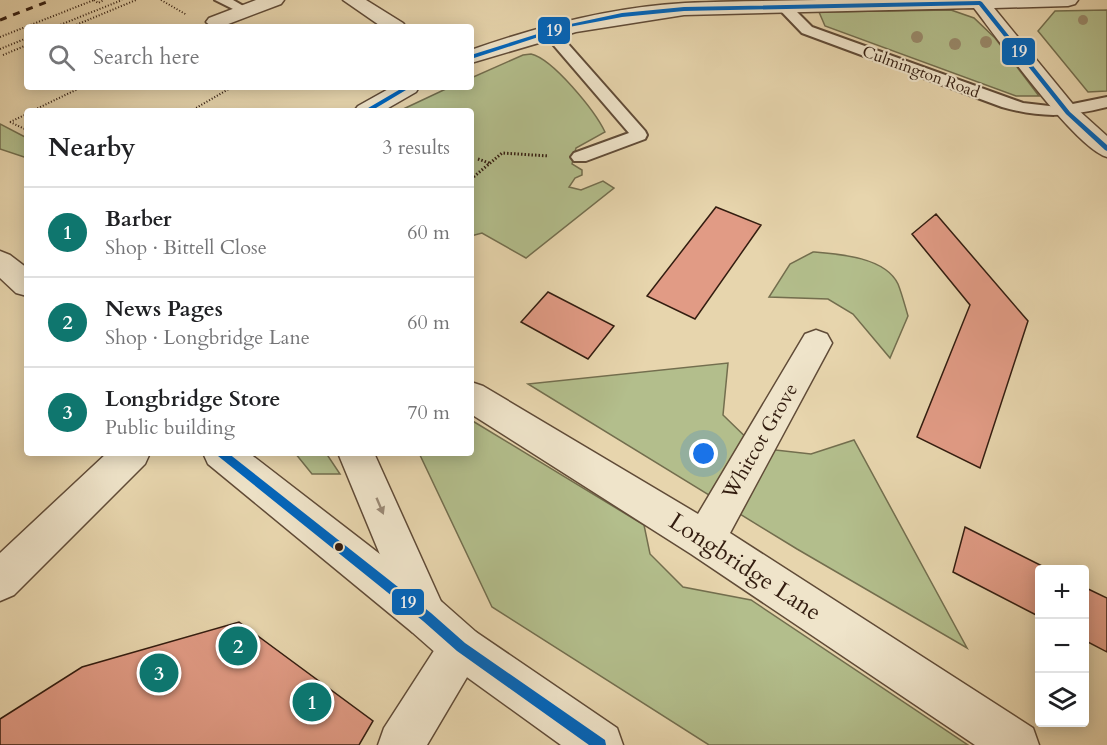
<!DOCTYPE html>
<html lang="en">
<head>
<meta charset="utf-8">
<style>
  :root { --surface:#fff; --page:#f6f6f6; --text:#202124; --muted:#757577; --line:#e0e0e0; --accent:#0f766e }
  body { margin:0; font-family:Cardo,serif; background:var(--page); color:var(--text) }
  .controls { position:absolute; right:18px; bottom:18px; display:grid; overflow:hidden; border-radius:6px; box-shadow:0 3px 15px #0003 }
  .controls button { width:54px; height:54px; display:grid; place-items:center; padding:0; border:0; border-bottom:2px solid var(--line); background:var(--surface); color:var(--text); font:30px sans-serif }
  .you { position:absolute; left:704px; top:454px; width:21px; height:21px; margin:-15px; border:4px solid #fff; border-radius:50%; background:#1a73e8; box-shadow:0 0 0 9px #1a73e833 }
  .badge { display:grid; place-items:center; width:39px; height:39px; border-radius:50%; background:var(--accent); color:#fff; font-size:20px; font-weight:700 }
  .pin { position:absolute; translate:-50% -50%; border:3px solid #fff; box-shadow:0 2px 6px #0006 }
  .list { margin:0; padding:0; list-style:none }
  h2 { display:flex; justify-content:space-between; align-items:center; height:78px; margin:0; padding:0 24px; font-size:26px }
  h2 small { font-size:20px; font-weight:400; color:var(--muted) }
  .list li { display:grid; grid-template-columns:39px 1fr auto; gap:18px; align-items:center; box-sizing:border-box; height:90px; padding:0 24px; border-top:2px solid var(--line) }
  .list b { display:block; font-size:22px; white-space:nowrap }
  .list p { margin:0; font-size:20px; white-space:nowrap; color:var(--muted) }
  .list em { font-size:20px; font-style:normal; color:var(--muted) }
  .icon { flex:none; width:33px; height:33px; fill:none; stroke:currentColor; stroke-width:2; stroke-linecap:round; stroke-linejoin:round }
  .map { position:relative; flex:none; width:1107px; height:745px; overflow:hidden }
  .search { position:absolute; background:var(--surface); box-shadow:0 3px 15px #0003; left:24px; top:24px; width:450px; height:66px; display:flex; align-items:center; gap:15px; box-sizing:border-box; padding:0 21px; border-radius:6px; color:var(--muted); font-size:22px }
  .panel { position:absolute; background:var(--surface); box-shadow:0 3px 15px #0003; left:24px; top:108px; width:450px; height:348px; border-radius:6px }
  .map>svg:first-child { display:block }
  .green { fill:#b3be8c; stroke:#736e4e; stroke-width:1.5 }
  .building { fill:#e19b85; stroke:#331d10; stroke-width:1.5 }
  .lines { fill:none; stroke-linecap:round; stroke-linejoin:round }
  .service-casing { stroke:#604b37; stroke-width:4 }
  .minor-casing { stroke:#604b37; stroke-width:3 }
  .tertiary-casing { stroke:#604b37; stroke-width:3 }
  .path-far1 { stroke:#331d10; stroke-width:2; stroke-dasharray:1 2; stroke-linecap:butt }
  .path { stroke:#331d10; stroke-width:3; stroke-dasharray:1.5 2; stroke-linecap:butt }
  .service { fill:#efe4ca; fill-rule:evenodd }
  .minor { fill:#efe4ca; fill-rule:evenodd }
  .tertiary { fill:#efe4ca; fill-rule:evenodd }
  .rail { stroke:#331d10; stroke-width:3; stroke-dasharray:7 7; stroke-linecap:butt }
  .bus-1-casing { stroke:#efe4ca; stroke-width:5 }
  .bus-1 { fill:#0065bd; fill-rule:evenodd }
  .tree { fill:#998a6b }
  .oneway { fill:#9a8a76 }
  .bus-dot { fill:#331d10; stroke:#efe4ca; stroke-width:2 }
  .labels { text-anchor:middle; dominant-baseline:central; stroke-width:4.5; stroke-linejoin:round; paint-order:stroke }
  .far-street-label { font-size:16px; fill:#331d10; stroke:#efe4ca }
  .street-label { font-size:20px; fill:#331d10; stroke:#efe4ca }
  .near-street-label { font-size:24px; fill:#331d10; stroke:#efe4ca }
  .line-badge { stroke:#efe4ca; stroke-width:2 }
  .badge-label { font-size:16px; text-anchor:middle; font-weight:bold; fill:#fff }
</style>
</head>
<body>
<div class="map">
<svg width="1107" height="745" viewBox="0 0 1107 745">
  <rect width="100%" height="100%" fill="#e7d5ad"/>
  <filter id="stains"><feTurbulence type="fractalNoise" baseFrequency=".00333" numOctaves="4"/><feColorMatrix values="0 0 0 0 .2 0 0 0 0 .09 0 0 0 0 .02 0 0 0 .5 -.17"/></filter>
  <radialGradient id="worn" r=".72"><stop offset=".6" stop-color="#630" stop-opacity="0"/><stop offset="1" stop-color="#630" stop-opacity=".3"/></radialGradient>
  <path class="green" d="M951,10L974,18L995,38L1039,96H1016L825,26L819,12Z
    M1107,10V91L1088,92L1038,31L1055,11Z
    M531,54C553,59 595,111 605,132L576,148L572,164L582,170V175L575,178L569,187L581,190L603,181L614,188L526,258L482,233L471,236V111H399L450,87H471V78L523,55Z
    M0,124L27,138V158L0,149Z
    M813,252C839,254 885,257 898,284C902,294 905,306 908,316L890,358L853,314L828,299L769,297L790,264Z
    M728,363L723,415L757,448L811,454L854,440L967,648L797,549L528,384Z
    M471,420L644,525L650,554L683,587L751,600L968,745H709L492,607L419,453H471Z
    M295,453H326L340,474H312Z"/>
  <path class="building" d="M716,207L761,225L695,319L647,296Z
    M936,214L1028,321L980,468L917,437L970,305L912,234Z
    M548,292L614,326L588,359L521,322Z
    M965,527L1050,570H1040V617L953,572Z
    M1084,587L1107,598V652L1084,640Z
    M239,622L373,721L359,745H0V719L82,667Z"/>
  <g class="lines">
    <g class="service-casing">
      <path id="service" d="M215,0H233L252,11L245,15Z
        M784,3L789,4L812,27L1023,103L1058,107L1107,97V107C1067,117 1042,118 1002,107L802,33L777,7Z
        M549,27L554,28L645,131L647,135L645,139L586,161H574L571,157L574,153L629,133L544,34L542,31Z"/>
    </g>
    <g class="minor-casing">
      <path id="minor" d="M256,0H284L281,4L223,26L212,27L206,22L209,18Z
        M343,0H366L403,23L406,27H382Z
        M818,0H1078L1075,4L1068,6L994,8L1076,108L1107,136V157C1075,148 998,39 974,8L684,15L576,32L471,63V50C539,26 612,7 685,3C729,1 774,1 818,0Z
        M392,87H419L416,92L383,111H354L358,106Z
        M816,330L827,334L832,343L730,533L1033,728L1039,745H975L691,554L471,414V382L483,386L698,514L805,334Z
        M107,453H150L145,464L14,595L0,601V553Z
        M338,453H374L448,617L442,632L427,638L412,632Z
        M461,625L476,632L483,647L476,662L427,745H378L384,728L446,632Z"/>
    </g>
    <g class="tertiary-casing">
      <path id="tertiary" d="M0,251L10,255L27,268V296L16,293L0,278Z
        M203,453H249L442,602L476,632L617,728L623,745H561L446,662L412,632L208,464Z"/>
    </g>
    <path class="path-far1" d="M94,0L98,3L104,0
      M161,0L187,15
      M55,27L122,0
      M71,27L136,0
      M0,37L94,0
      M0,49L27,38
      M3,55L27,45
      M32,111L82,87
      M191,111L232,87
      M10,122L27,114
      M10,122L27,130"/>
    <path class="path" d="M478,159L489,163
      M471,179L502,153L549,156"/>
    <use href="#service" class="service"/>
    <use href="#minor" class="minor"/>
    <use href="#tertiary" class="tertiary"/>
    <path class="rail" d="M0,20L52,0"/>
    <g class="bus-1-casing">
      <path id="bus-1" d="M980,1L982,2L1070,112L1107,145V151L1105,150L1066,114L979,5L684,11L622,17L569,27L471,59V55L566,25L622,13L684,7Z
        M404,87H411L371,111H363Z
        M216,453H228L431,613L465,643L605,740L606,745H589L457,651L423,621L218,456Z"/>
    </g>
    <use href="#bus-1" class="bus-1"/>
  </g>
  <g class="tree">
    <circle cx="1083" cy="20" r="5"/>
    <circle cx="917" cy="37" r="6"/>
    <circle cx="986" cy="42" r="6"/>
    <circle cx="955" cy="44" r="6"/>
  </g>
  <defs><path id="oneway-solid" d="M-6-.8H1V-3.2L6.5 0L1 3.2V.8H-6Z" transform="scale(1.5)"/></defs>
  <use class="oneway" href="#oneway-solid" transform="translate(380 506) rotate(67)"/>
  <circle class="bus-dot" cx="339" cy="547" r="5"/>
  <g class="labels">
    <g class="far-street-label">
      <text transform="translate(921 72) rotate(20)">Culmington Road</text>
    </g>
    <g class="street-label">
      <text transform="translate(760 441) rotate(-60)">Whitcot Grove</text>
    </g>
    <g class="near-street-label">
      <text transform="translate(745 567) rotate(33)">Longbridge Lane</text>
    </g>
  </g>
  <g class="line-badge">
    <rect x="537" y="16" width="34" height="29" rx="6" fill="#0065bd"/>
    <rect x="1001" y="37" width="35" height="29" rx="6" fill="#0065bd"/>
    <rect x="391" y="588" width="34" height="28" rx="6" fill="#0065bd"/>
  </g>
  <g class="badge-label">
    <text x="554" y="36">19</text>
    <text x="1019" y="57">19</text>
    <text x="408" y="608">19</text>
  </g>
  <rect width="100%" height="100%" filter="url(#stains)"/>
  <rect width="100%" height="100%" fill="url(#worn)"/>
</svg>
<div class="controls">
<button>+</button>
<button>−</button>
<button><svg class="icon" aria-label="layers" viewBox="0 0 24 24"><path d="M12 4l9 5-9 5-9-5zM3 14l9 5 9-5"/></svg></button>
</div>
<div class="you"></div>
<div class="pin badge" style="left:312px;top:702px">1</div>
<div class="pin badge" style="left:238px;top:646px">2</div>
<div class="pin badge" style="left:159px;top:673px">3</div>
<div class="search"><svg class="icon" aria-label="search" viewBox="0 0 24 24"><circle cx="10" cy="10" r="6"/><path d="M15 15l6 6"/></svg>Search here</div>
<section class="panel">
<h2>Nearby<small>3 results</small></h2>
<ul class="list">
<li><span class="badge">1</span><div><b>Barber</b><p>Shop · Bittell Close</p></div><em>60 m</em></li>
<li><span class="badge">2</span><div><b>News Pages</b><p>Shop · Longbridge Lane</p></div><em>60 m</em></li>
<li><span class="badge">3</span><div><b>Longbridge Store</b><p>Public building</p></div><em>70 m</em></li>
</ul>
</section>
</div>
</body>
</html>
